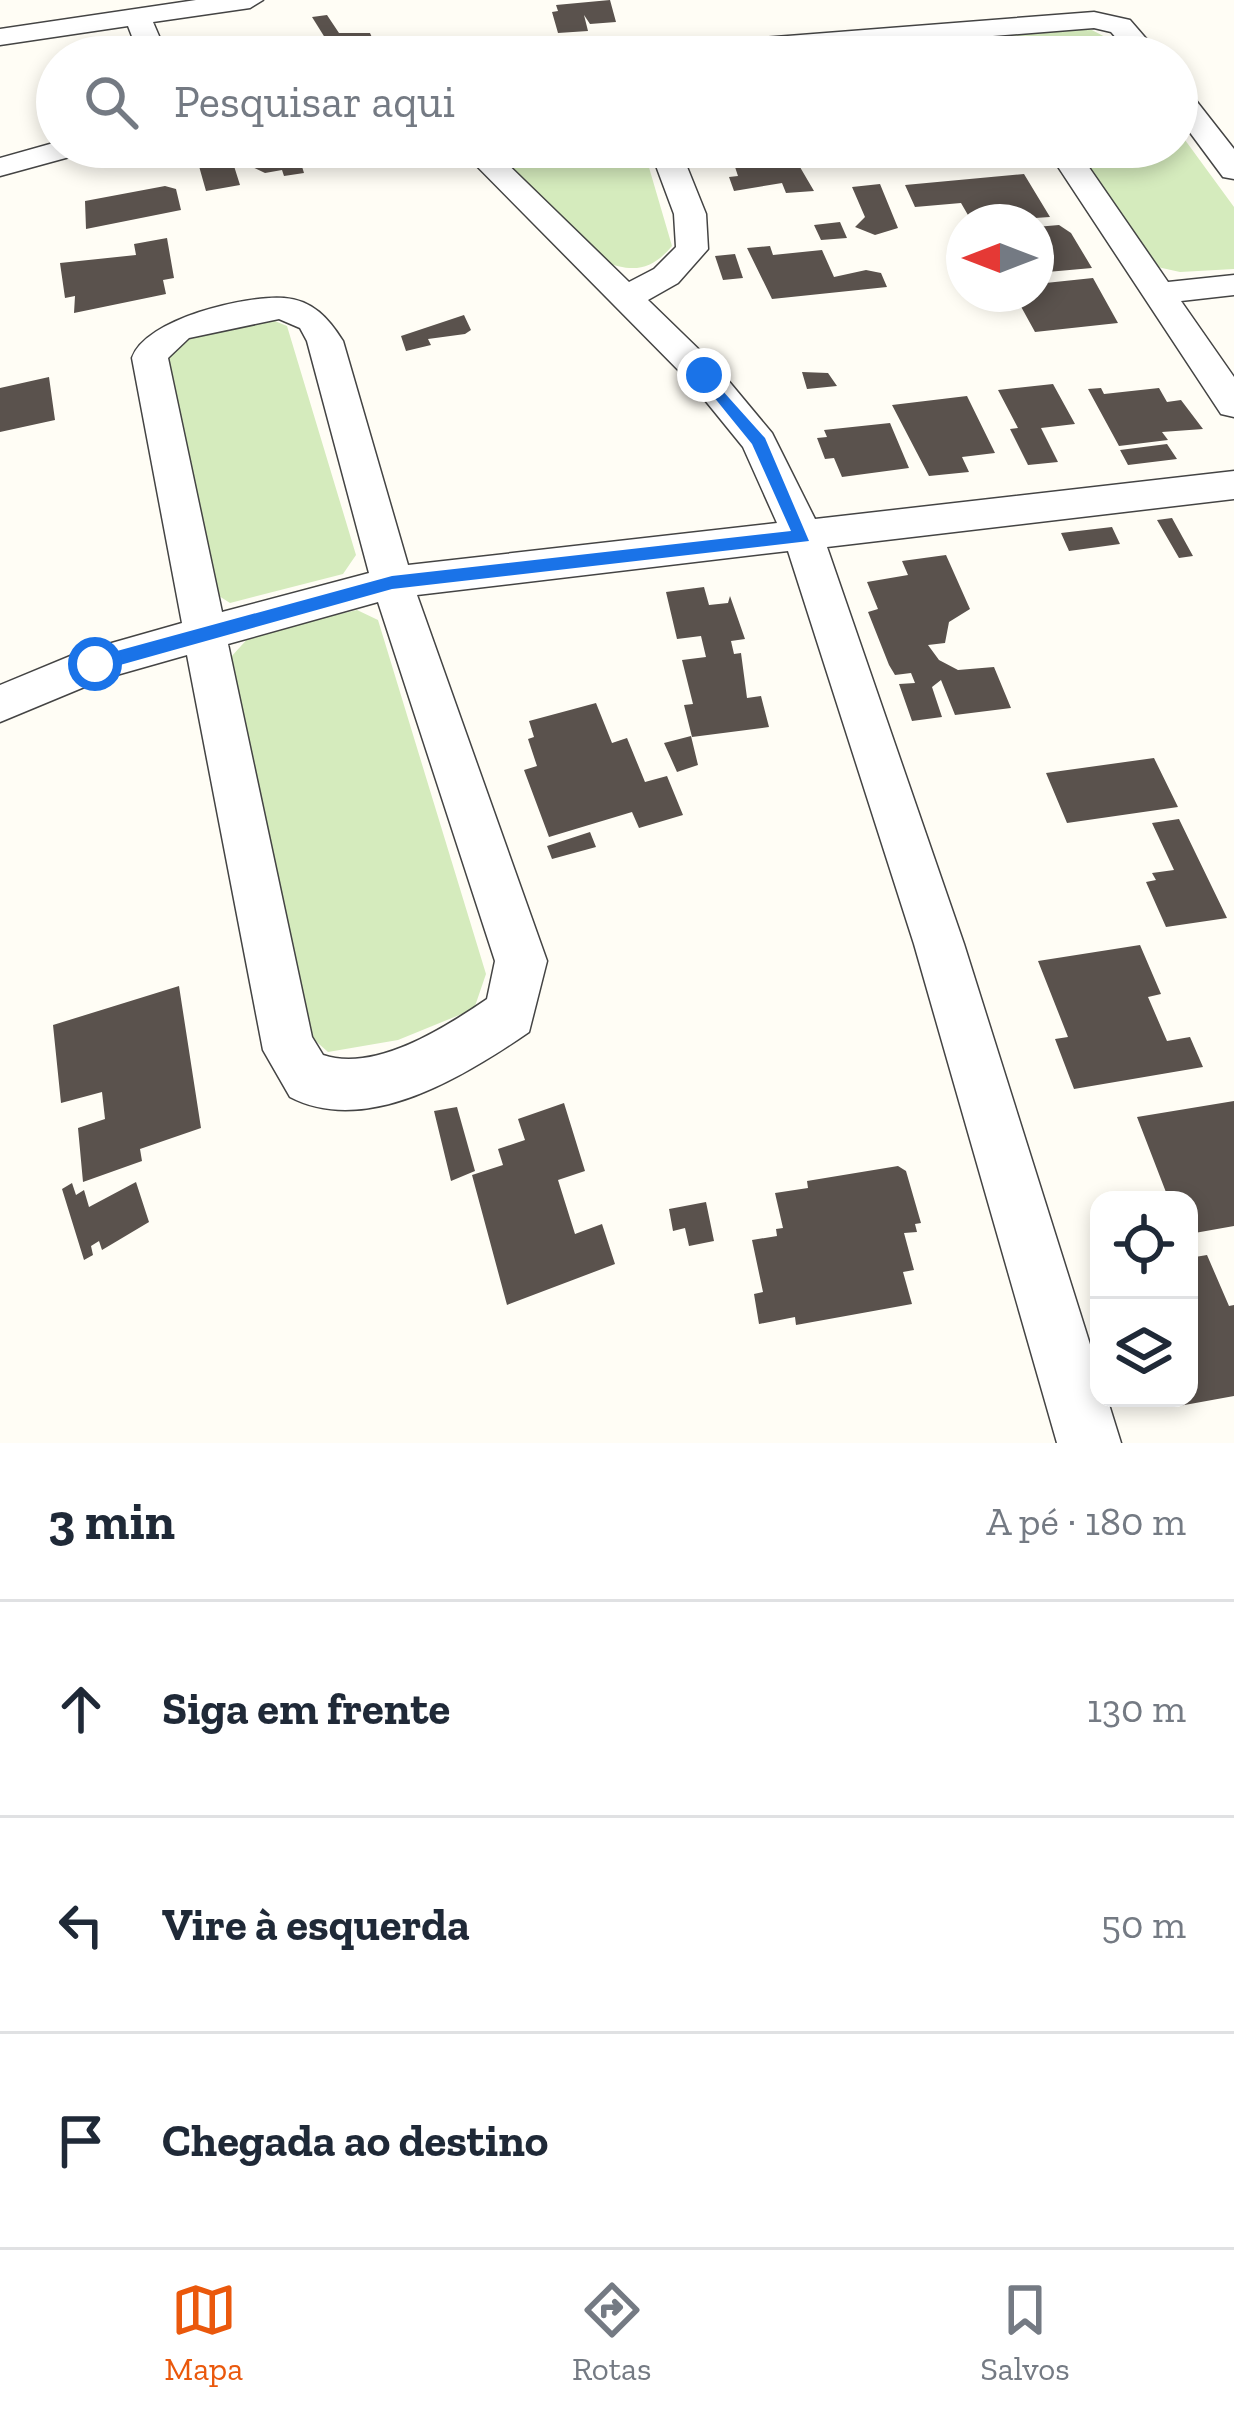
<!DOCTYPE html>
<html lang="pt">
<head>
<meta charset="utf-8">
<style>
  :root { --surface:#fff; --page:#f6f6f7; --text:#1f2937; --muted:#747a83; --line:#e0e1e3; --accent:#ea580c }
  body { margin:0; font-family:"Zilla Slab",serif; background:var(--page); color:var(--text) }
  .controls { position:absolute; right:36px; bottom:36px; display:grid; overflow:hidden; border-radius:24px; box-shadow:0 6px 18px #0003 }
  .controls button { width:108px; height:108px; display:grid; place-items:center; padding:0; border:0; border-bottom:3px solid var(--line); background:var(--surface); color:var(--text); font:60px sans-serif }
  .compass { position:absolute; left:946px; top:204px; width:108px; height:108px; border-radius:50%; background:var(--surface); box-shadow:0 6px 18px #0003; rotate:270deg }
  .stop { position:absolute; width:36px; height:36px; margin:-27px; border:9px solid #1a73e8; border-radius:50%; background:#fff }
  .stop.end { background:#1a73e8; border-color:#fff; box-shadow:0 3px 12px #0008 }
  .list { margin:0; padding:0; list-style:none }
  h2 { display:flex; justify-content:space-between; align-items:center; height:156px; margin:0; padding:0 48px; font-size:51px }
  h2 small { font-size:39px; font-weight:400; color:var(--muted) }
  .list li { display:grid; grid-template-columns:78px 1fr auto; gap:36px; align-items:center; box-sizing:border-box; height:216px; padding:0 48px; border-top:3px solid var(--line) }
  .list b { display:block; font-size:45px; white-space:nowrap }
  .list em { font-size:39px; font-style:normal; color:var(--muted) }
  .icon { flex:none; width:66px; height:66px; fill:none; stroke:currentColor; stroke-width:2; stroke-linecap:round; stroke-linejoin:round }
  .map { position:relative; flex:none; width:1234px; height:1443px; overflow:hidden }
  .search { position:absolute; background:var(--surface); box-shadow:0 6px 18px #0003; left:36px; right:36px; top:36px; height:132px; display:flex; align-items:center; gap:30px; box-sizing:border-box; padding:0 42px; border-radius:66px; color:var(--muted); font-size:45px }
  .sheet { height:804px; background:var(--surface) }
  nav { display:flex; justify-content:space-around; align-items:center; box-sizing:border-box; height:168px; border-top:3px solid var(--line); background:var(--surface); font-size:33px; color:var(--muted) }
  nav a { display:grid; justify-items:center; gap:6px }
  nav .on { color:var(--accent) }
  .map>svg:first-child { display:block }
  .green { fill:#d5ebbd }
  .building { fill:#5a524d }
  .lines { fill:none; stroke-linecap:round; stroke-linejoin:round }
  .minor-casing { stroke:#444; stroke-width:3 }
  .minor { fill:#fff; fill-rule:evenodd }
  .route { fill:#1a73e8 }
</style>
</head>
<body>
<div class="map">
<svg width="1234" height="1443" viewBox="0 0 1234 1443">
  <rect width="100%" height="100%" fill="#fffdf5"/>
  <path class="green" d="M1086,27L1113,41L1125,57H1009L999,42L1004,33Z
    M1177,129L1234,207V269L1180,272L1153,266L1071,147H1177Z
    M486,147H643L672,246C651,271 633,273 602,261Z
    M270,319L287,326L356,555L343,574L230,603L208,589L165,351L183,336Z
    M357,610L378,620L486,974L474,1009L398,1040L328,1052L301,1028L230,658L251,635Z"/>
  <path class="building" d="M610,0L616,22L590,24L584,15L588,31L558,33L552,12L558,11L556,5Z
    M327,15L339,33H370L378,51L391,49L396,57H337L312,17Z
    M223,147H296L304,173L284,176L282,170L265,173L246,164L234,166L240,185L206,191L195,152Z
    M366,147H397L408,160L395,167L361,168L358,158L368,152Z
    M790,150L814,191L786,193L782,183L734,191L729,177L738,176L731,155Z
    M1024,174L1050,217L972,222L961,203L915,207L905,185Z
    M880,184L898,228L875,235L855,227L865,217L852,187Z
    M165,186L176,189L181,210L86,229L85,201Z
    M840,222L847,238L821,240L814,225Z
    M1059,225L1071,233L1092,268L1036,273V227Z
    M167,238L174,278L163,280L166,294L74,313L75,296L65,298L60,263L136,255L134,244Z
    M770,246L773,255L822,250L834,277L866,270L881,273L887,287L772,299L747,248Z
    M735,254L743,278L723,280L715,256Z
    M1093,278L1118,323L1035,332L1014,294H1036V284Z
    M464,315L471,330L465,334L428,339L431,345L406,351L401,336Z
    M802,372L828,373L837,386L807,389Z
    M49,377L55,420L0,432V388Z
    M1053,384L1075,424L1041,428L1058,462L1028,465L1010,429L1018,428L998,390Z
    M1101,388L1104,394L1159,388L1167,402L1181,400L1203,429L1162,432L1168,440L1119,446L1088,389Z
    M967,396L995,453L962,457L969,472L929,476L892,405Z
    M890,423L909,468L842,477L834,458L825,459L817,438L827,437L824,430Z
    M1167,444L1177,459L1128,465L1120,450Z
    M1172,518L1193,556L1179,558L1157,520Z
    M1112,527L1120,544L1069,551L1061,533Z
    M946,555L970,609L949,622L945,643L928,645L939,660L958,670L994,667L1011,708L955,715L941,680L932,687L942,717L912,721L899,684L915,683L911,673L895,675L889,665L868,612L878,609L867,582L908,575L902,561Z
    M704,587L709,605L728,603L730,596L745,639L731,641L734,654L741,653L747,698L761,696L769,727L692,737L684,705L693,704L682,660L706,657L701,636L677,639L666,592Z
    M596,703L612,743L627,738L645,782L667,776L683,815L639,828L632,812L549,837L524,770L537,766L528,739L534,737L529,721Z
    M691,736L698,765L677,772L664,743Z
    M1154,758L1178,807L1067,823L1046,773Z
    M1179,819L1227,918L1166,927L1146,882L1156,880L1152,873L1174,870L1152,823Z
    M590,832L596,847L552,859L547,846Z
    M1140,945L1161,994L1148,997L1167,1041L1190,1037L1203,1067L1074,1089L1055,1039L1068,1037L1038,961Z
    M179,986L201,1128L140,1149L142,1161L83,1182L78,1128L105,1119L102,1092L61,1103L53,1025Z
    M1234,1101V1226L1189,1234V1200H1169L1137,1117Z
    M564,1103L585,1171L558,1180L575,1234L602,1224L615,1264L507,1305L472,1175L503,1165L498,1149L525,1140L518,1119Z
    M457,1107L475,1171L451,1181L434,1111Z
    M898,1166L906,1171L921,1223L915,1224L917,1232L904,1233L914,1270L903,1272L912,1304L796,1325L795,1317L759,1324L754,1294L763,1292L752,1240L777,1236L776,1229L783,1228L775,1193L808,1188L807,1181Z
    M136,1182L149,1222L102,1250L99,1241L91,1246L93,1255L84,1260L62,1189L72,1183L76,1195L84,1190L89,1207Z
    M706,1202L714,1241L689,1246L685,1228L673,1231L669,1209Z
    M1207,1255L1229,1306L1234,1305V1396L1179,1406L1176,1398H1189V1258Z"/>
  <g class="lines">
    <g class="minor-casing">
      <path id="minor" d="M196,0H263L250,8L153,22L168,57H140L128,26L0,45V29Z
        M1094,12L1130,20L1162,57H1133L1111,32L1094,28L726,57H606L620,49Z
        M1177,86L1187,89L1234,149V179L1223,177L1177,115Z
        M57,142V147H88L84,153L0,176V158Z
        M458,147H490L629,282L654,269L676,247L674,214L649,147H679L706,214L708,249L678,283L648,300L717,367L772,433L815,519L1234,471V499L827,547L964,944L1099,1373V1398H1107L1121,1443H1057L914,944L788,551L417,595L547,961L529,1032C465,1076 367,1137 290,1097L263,1050L187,655L106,678L0,722V685L80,652L182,623L132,358C145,319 246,295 284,298C313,300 329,319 343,341L408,565L777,523L743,447L691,383ZM279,319L300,328L307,341L369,573L222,612L168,358L189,338ZM378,602L495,961L487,999C446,1027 375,1073 323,1055L312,1037L228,644Z
        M1045,147H1075L1168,282L1234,275V295L1181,301L1234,377V417L1221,414Z"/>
    </g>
    <use href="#minor" class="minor"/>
  </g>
  <path class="route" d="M704,370L765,438L809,541L392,589L95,672L86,664L95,657L392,576L791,531L752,444L696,375Z"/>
</svg>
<div class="controls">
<button><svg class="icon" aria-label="locate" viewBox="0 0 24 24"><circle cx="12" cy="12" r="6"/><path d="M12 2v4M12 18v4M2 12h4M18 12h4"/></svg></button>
<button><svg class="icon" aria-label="layers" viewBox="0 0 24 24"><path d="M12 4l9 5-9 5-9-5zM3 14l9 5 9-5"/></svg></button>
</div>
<svg class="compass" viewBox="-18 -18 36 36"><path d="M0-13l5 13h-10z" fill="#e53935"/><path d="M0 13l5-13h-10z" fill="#747a83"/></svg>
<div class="stop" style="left:95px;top:664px"></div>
<div class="stop end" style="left:704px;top:375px"></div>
<div class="search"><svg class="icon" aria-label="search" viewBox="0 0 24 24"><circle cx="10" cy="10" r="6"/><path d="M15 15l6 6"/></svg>Pesquisar aqui</div>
</div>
<section class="sheet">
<h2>3 min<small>A pé · 180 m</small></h2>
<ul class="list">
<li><svg class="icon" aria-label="ahead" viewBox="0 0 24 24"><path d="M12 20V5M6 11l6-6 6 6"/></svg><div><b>Siga em frente</b></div><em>130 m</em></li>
<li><svg class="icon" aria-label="left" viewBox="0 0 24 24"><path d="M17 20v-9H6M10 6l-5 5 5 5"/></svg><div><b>Vire à esquerda</b></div><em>50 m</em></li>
<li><svg class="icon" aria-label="arrive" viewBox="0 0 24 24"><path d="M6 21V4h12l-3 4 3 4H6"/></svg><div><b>Chegada ao destino</b></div></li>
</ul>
</section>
<nav>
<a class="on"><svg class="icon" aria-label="map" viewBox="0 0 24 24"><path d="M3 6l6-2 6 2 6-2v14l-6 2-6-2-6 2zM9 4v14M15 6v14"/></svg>Mapa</a>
<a><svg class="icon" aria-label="directions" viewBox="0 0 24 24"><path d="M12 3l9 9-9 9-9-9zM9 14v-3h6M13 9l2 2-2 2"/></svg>Rotas</a>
<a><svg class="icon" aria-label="saved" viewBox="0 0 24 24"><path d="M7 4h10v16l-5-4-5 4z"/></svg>Salvos</a>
</nav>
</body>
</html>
